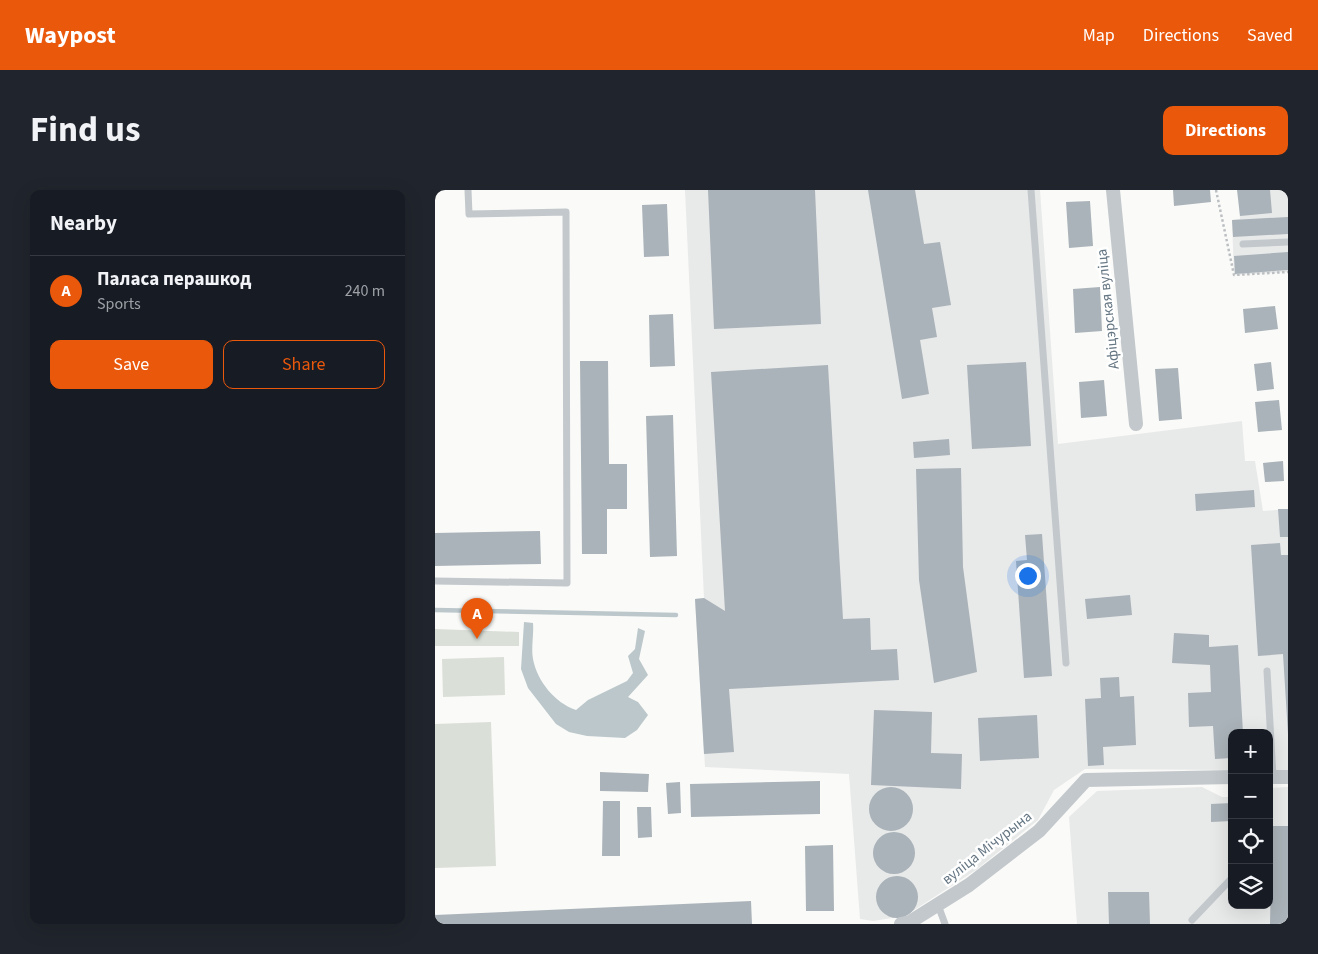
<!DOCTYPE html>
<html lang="en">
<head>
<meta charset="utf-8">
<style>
  :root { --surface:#171b24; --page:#20242c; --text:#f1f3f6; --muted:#9ea1a6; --line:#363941; --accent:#ea580c }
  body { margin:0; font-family:"Source Sans 3",sans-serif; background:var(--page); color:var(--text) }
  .controls { position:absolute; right:15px; bottom:15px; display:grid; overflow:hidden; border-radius:10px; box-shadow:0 5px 20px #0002 }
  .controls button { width:45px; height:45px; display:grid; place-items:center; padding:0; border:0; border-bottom:1px solid var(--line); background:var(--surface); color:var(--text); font:25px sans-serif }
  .you { position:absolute; left:592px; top:385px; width:18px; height:18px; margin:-12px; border:4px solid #fff; border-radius:50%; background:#1a73e8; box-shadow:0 0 0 8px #1a73e833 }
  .badge { display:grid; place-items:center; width:32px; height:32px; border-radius:50%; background:var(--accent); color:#fff; font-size:16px; font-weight:700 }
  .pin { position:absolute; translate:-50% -41px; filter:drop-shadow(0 1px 2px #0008) }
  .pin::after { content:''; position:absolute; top:26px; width:18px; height:15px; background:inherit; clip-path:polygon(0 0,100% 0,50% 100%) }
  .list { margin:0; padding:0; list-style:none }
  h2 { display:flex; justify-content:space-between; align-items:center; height:65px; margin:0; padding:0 20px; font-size:21px }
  h2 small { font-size:16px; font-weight:400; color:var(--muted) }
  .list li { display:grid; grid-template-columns:32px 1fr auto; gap:15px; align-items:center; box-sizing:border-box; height:70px; padding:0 20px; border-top:1px solid var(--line) }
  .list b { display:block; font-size:19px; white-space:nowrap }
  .list p { margin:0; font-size:16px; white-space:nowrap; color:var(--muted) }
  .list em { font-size:16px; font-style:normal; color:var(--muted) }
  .actions { display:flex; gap:10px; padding:15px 20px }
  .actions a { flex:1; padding:11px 0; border:1px solid var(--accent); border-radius:10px; text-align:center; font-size:18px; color:var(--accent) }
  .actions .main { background:var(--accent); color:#fff }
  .icon { flex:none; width:28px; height:28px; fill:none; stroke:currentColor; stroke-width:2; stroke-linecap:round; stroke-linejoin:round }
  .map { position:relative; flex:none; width:853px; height:734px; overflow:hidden; border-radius:10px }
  header { display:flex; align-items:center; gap:30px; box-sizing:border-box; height:70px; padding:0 25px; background:var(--accent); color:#fff }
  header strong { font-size:24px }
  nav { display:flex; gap:28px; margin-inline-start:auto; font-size:18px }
  .intro { display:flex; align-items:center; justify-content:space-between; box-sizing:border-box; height:120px; padding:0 30px }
  h1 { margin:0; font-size:35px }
  .button { padding:12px 22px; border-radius:10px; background:var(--accent); color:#fff; font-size:18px; font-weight:700 }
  main { display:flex; gap:30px; padding:0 30px }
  aside { flex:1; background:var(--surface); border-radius:10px; box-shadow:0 5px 20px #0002 }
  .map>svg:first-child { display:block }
  .built { fill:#e8e9e9 }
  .green { fill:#dadfd7 }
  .water { fill:#bbc7cb }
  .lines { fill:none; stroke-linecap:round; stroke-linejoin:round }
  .stream { stroke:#bbc7cb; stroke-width:4.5 }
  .building { fill:#aab3b9 }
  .path { stroke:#bbbfc2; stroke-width:2.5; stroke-dasharray:2.5 2.5; stroke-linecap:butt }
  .lane { stroke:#c3c8cc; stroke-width:7 }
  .street { stroke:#c3c8cc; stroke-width:14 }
  .labels { text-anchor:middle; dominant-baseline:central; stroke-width:5; stroke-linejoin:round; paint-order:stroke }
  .street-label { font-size:15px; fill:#657683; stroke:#fff }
</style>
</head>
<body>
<header>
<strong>Waypost</strong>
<nav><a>Map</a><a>Directions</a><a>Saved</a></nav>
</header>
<div class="intro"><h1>Find us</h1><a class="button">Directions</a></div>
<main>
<aside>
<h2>Nearby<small></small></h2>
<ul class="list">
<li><span class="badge">A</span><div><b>Паласа перашкод</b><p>Sports</p></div><em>240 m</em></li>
</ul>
<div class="actions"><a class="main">Save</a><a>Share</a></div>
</aside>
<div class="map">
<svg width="853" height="734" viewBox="0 0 853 734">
  <rect width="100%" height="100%" fill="#fafaf8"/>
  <path class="built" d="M250,0H605L623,254L807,231L810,271H820L828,321L853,319V580H834V543H797V580L650,579L619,600L603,630L541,680L470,726L438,731L425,729L414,584L270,577L260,409L269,408Z
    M803,0H853V82L799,85L797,30L805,29Z
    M767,597L787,607H797V715H834V598L853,597V734H642L634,627L662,601Z"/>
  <path class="green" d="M0,439L84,442V456H0Z
    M69,467L70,505L8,507L7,469Z
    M56,532L61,676L0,678V534Z"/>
  <path class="water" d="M89,432L98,433C99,444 96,457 98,469C102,491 120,513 141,520L153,510L192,491L198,483L193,466L200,459L203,438L210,441L204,469L213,485L193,507L203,512L213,525L202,540L190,548L152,546L134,542L121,534L93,498L86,479Z"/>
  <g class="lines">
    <path class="stream" d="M0,420L241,425"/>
  </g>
  <path class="building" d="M273,0H380L386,134L279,139Z
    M433,0H480L489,54L505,52L516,115L497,118L502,147L485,150L494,204L467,209Z
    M738,0H775L776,12L739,16Z
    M802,0H835L837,23L805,26Z
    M655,11L658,56L634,58L631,12Z
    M232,14L234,66L209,67L207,15Z
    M853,27V44L798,47L797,30Z
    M853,62V80L800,84L799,66Z
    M665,97L667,141L640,143L638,99Z
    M840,116L843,139L810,143L808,119Z
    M238,124L240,176L215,177L214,125Z
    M145,171H173L174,274H192V319H172V364H147Z
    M591,172L596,256L537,259L532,175Z
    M836,172L839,199L822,201L819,174Z
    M393,175L408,429L435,428L436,460L462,459L464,490L294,499L299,562L269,564L260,409L269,408L290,421L276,182Z
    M743,178L747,229L724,231L720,179Z
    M669,190L672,226L646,228L644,192Z
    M844,210L847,240L823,242L820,212Z
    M238,225L242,366L215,367L211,226Z
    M514,249L515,265L479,268L478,252Z
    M848,271L849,291L830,292L828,273Z
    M526,278L528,377L542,482L499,493L484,390L481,279Z
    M819,300L820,317L761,321L760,304Z
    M843,319H853V347H845Z
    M105,341L106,374L0,376V343Z
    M607,344L617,486L589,488L581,371L592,370L590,345Z
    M845,353L846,365H853V544L848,464L823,466L816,355Z
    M695,405L697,425L652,429L650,409Z
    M739,443L774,445V457L803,455L808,543H797V568L780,569L778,536L754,537L753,503L776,502L775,475L737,473Z
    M684,487L685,507L699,506L701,555L668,557L669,575L653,576L650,509L666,508L665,488Z
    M439,520L497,522L496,563L527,564L526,599L436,595Z
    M602,525L604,568L545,571L543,528Z
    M165,582L214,584L213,602L165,601Z
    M385,591V624L256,627L255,594Z
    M245,592L246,623L233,624L231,593Z
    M434 619a22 22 0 1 1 44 0a22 22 0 1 1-44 0Z
    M168,611H185V666H167Z
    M797,613V631L776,632V614Z
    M202,617H216L217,647L203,648Z
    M837,636H853V734H835Z
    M438 663a21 21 0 1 1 42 0a21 21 0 1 1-42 0Z
    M398,655L399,721H371L370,656Z
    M441 707a21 21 0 1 1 42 0a21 21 0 1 1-42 0Z
    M673,702H714L715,734H674Z
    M316,711L317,734H0V725Z"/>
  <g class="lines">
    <path class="path" d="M781,0L799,85L853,82"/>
    <path class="lane" d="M596,0L631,473
      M808,54L853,52
      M0,391L132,393L131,22L34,24L33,0
      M832,481L838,587
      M503,715L510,734
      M757,730L797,688"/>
    <path class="street" d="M678,0L701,234
      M834,587H853
      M466,734L475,732L534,695L604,641L651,590L797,587"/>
  </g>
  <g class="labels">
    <g class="street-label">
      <text transform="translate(673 119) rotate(-96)">Афіцэрская вуліца</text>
      <text transform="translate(552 658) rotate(-38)">вуліца Мічурына</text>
    </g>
  </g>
</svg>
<div class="controls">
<button>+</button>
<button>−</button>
<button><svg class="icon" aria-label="locate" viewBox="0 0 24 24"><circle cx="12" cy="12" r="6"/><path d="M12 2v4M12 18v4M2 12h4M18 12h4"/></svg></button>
<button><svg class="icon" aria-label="layers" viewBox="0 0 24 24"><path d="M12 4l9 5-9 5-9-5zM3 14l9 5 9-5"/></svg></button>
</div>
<div class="you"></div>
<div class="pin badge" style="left:42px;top:449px">A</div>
</div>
</main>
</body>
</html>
